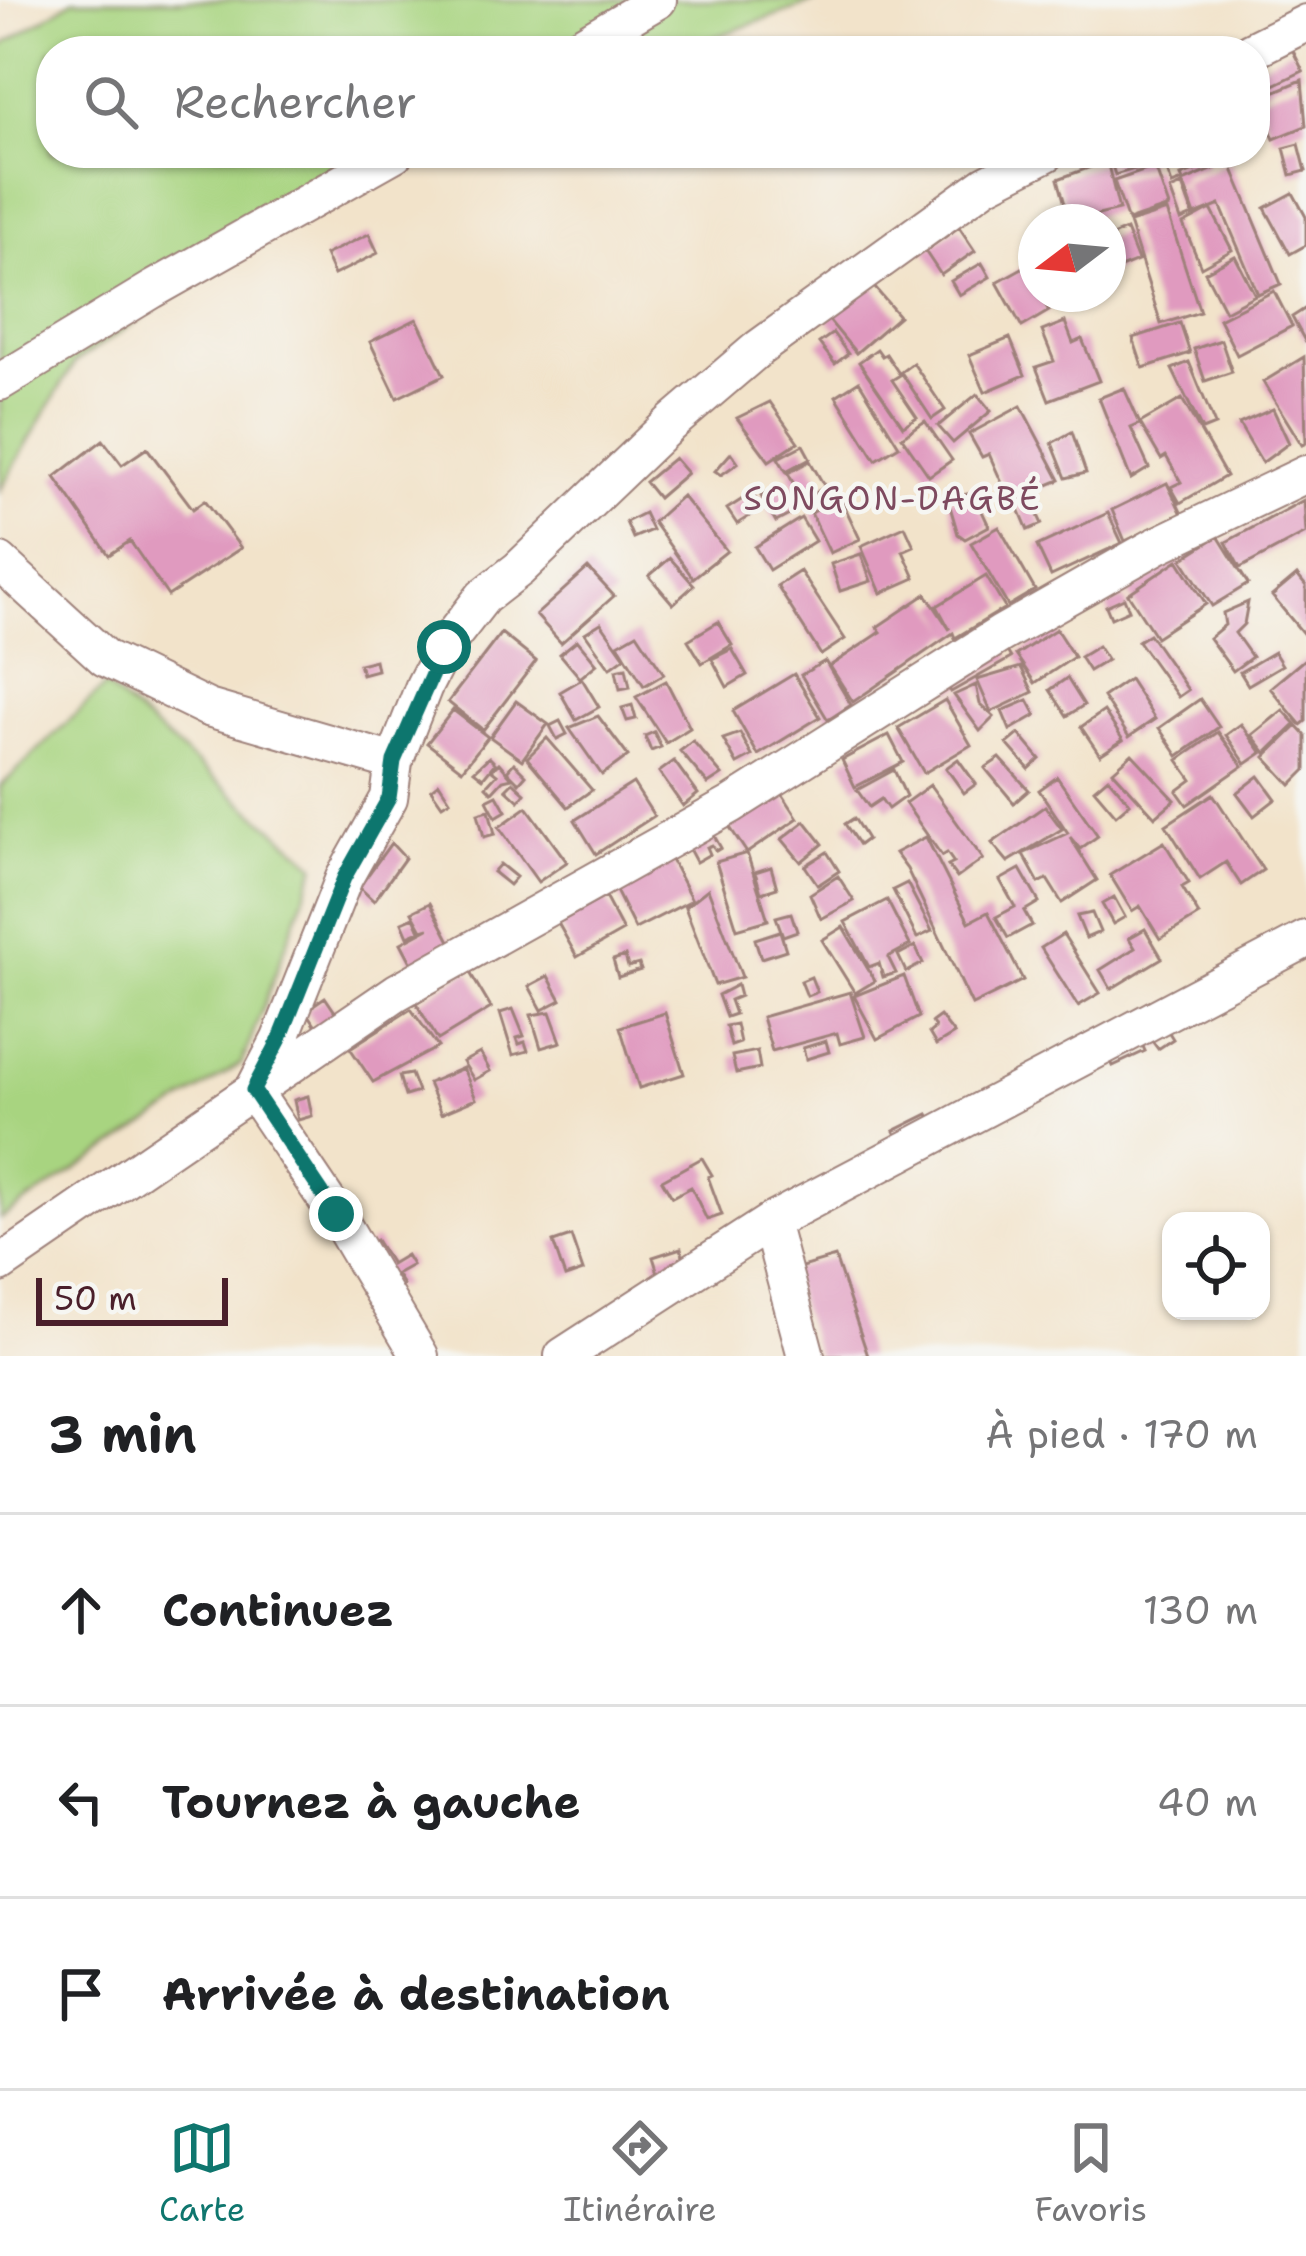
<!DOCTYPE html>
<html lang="fr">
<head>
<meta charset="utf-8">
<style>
  :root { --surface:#fff; --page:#f6f6f6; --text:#202124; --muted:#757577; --line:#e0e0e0; --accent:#0f766e }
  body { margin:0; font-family:"Shantell Sans",sans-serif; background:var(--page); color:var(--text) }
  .controls { position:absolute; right:36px; bottom:36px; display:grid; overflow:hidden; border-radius:24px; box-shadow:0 3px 9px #0004 }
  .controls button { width:108px; height:108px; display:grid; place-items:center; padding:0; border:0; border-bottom:3px solid var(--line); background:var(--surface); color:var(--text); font:60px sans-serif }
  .compass { position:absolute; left:1018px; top:204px; width:108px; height:108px; border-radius:50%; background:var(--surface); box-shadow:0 3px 9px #0004; rotate:254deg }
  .scale { position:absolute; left:36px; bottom:30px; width:192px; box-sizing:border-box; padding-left:12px; border:6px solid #4a1f2b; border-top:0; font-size:33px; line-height:42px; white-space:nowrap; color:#4a1f2b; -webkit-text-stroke:9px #f6f6f2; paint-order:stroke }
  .stop { position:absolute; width:36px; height:36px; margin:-27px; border:9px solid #0f766e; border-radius:50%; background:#fff }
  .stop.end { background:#0f766e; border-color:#fff; box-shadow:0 3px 12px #0008 }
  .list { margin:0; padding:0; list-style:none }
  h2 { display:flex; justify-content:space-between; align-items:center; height:156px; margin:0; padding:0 48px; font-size:51px }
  h2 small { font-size:39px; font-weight:400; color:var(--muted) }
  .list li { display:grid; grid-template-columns:78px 1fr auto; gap:36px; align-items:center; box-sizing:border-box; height:192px; padding:0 48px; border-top:3px solid var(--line) }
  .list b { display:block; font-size:45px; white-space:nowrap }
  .list em { font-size:39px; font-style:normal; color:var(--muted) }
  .icon { flex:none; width:66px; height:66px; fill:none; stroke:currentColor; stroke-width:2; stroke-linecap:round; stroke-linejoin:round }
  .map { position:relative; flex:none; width:1306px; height:1356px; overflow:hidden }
  .search { position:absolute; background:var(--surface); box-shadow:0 3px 9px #0004; left:36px; right:36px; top:36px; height:132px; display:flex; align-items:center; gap:30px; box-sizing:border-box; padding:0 42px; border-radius:48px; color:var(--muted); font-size:45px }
  .sheet { height:732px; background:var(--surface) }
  nav { display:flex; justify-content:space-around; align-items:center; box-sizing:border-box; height:168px; border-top:3px solid var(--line); background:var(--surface); font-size:33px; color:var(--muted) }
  nav a { display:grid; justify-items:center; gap:6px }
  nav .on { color:var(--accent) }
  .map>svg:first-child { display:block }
  .green { fill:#a8d480; stroke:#797a56; stroke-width:3 }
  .building { fill:#e09abf }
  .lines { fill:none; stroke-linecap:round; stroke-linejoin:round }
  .minor-casing { stroke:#9e817a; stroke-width:40 }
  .minor { stroke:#fff; stroke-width:36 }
  .route { stroke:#0f766e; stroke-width:15 }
  .labels { text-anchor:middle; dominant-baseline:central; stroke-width:9; stroke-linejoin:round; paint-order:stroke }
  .neighbourhood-label { font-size:33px; letter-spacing:3px; fill:#7e4a5f; stroke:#f6f6f2 }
</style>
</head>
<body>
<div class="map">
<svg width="1306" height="1356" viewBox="0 0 1306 1356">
  <rect width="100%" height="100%" fill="#f6f6f2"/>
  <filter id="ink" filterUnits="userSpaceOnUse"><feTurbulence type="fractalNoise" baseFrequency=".00833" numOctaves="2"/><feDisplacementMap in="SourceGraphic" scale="24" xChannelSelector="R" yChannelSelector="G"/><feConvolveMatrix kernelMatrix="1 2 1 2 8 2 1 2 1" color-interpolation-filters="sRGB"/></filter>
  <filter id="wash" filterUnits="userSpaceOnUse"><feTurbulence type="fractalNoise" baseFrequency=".004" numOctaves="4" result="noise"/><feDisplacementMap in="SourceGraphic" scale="48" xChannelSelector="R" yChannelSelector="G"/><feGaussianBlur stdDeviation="2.7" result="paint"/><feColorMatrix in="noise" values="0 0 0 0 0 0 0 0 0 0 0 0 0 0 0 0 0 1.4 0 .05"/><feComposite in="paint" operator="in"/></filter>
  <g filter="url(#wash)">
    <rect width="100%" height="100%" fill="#f2e3ca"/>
    <path class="green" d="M73,0H819L676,51H51V153H390L75,362L0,490V47Z
      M105,686L316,865L242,1063L0,1219V787Z"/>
    <g id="blocks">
      <path class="building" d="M1292,49L1303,71L1255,94V68Z
        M1302,80L1306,126L1274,139L1257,99Z
        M1299,144L1306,171L1291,175L1284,148Z
        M1108,153H1144L1148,165L1115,175Z
        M1197,153H1202L1207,166L1181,176L1183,181L1172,185L1165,165Z
        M1107,161L1119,210L1070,222L1058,179Z
        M1230,162L1281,284L1258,294L1220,205L1195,215L1183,182Z
        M1155,167L1169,207L1128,221L1114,181Z
        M1182,185L1193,215L1181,220L1170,190Z
        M1293,193L1306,217V245L1290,254L1265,208Z
        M1211,209L1232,250L1201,267L1183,224Z
        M1167,211L1200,312L1161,324L1129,223Z
        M959,227L975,251L941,275L925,251Z
        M1126,230L1138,261L1108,273V238Z
        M369,234L378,253L334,275L325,255Z
        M1235,256L1255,295L1225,311L1205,272Z
        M982,263L990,277L959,295L951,281Z
        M1024,267L1049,311L1022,327L997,282Z
        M869,281L899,316L856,353L827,318Z
        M1274,291L1292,326L1237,355L1219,319Z
        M1306,308V343L1292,317Z
        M417,319L444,375L397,398L370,342Z
        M1065,322L1073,343L1082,339L1099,381L1049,400L1036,367L1054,361L1042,331Z
        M1180,323L1190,353L1143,368L1133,338Z
        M833,333L848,354L835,364L819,343Z
        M1010,338L1025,375L985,392L969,355Z
        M1221,340L1232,372L1205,381L1194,349Z
        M877,349L882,356L886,354L900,375L892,380L917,417L903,426L859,362Z
        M1304,357L1306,443L1302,445L1263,382Z
        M1189,362L1215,425L1202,430L1172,369Z
        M913,363L945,410L932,419L901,372Z
        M859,381L899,446L876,460L836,396Z
        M1124,388L1140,424L1131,428L1149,468L1131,479L1099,398Z
        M977,394L991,411L953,443L938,426Z
        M1182,399L1226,476L1180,503L1171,487L1181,482L1166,456L1161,459L1140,423Z
        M770,402L798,442L769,461L737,418Z
        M1021,406L1060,480L1010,501L989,454L982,457L969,434Z
        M1273,409L1289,443L1262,463L1239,424Z
        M925,421L952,460L929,476L902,437Z
        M1072,432L1086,473L1066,478L1052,443Z
        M103,440L122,465L147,448L193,509L205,500L241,548L168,596L130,541L109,555L55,477Z
        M803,445L810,458L786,471L778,458Z
        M731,453L738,463L721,475L715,471Z
        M674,458L687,473L658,498L645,482Z
        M810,461L825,487L802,500L788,473Z
        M1167,483L1182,514L1125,541L1112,510Z
        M780,486L795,512L776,522L761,496Z
        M973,492L989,526L965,539L958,534L948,500Z
        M752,493L762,508L737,524L727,509Z
        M682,496L727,551L693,578L653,522Z
        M1030,498L1042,524L1028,530L1017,504Z
        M841,499L860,539L830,553L811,513Z
        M1304,500L1306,533L1240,568L1226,542Z
        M644,513L652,530L633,538L626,522Z
        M1108,513L1122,543L1051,576L1037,546Z
        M801,518L815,541L769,570L755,547Z
        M905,526L914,546L903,551L915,578L881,593L861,546Z
        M999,527L1035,590L1008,606L971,543Z
        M1218,536L1248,584L1212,606L1182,559Z
        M861,554L871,581L840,591L831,564Z
        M670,558L694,585L673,604L649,576Z
        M1178,560L1206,604L1156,637L1128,594Z
        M588,568L614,596L561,643L536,615Z
        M800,571L845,639L821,655L777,586Z
        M1297,575L1306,586V637L1272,596Z
        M986,576L1005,608L955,638L953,633L853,702L830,666L881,632L877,627L926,594L950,630L937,606Z
        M1124,598L1129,610L1111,618L1106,606Z
        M1248,602L1244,624L1235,633L1252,657L1233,671L1209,638L1225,625L1223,613Z
        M718,622L732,645L702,663L688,640Z
        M601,623L625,657L610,668L585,633Z
        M1056,629L1074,657L1035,683L1016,655Z
        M501,633L536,661L483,730L448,702Z
        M637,633L664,674L644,686L618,644Z
        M1149,634L1188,690L1178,697L1138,641Z
        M998,636L1011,658L951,692L939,670Z
        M577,640L597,664L580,678L560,654Z
        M1098,646L1107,660L1089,671L1080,657Z
        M732,649L747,675L727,687L712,659Z
        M1274,652L1282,665L1248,685L1240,672Z
        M1306,658V721L1301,725L1270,688Z
        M375,660L377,670L362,674L359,664Z
        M825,661L851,705L828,720L801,675Z
        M1021,667L1033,692L991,712L977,680Z
        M626,668L630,687L620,689L616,670Z
        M794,674L820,717L758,755L733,711Z
        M1067,678L1084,705L1067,716L1050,690Z
        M582,679L599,707L576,720L560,692Z
        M1129,679L1155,719L1129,737L1103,697Z
        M666,681L690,728L666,743L636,697Z
        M976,685L980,704L994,717L980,731L954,695Z
        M1200,699L1219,727L1178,756L1159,728Z
        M945,700L971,745L924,773L898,728Z
        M1028,700L1036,715L1010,730L1002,711Z
        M516,701L548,724L522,760L490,737Z
        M632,705L636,719L627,721L622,708Z
        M453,710L488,737L462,770L427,743Z
        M1283,710L1296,724L1266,753L1252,735Z
        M1104,711L1123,740L1100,755L1081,727Z
        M598,716L628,756L602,775L569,728Z
        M560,721L567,734L557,739L550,726Z
        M1241,724L1262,753L1246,764L1226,735Z
        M1297,726L1306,736V770L1291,785L1265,757Z
        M654,732L661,747L651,751L645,736Z
        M1218,732L1243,766L1187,805L1177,791L1192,780L1178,760Z
        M740,733L752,756L737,764L723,739Z
        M1019,734L1040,759L1029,769L1007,744Z
        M889,735L903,762L855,787L842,760Z
        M547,738L592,790L568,807L527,758Z
        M693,741L722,775L708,784L680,751Z
        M1132,754L1175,800L1155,817L1113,771Z
        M489,757L495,763L483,778L474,771Z
        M1000,758L1029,790L1014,803L985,768Z
        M958,759L976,784L964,793L946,768Z
        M674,761L698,794L683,806L659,772Z
        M499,763L512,778L503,780L492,792L486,786L497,774L492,770Z
        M514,763L526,775L519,783L507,771Z
        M894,770L906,796L888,809L881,799L869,807L857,790Z
        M1259,776L1276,799L1254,816L1237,793Z
        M1057,777L1098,836L1080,849L1070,837L1097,880L1062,903L1047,879L1039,883L1023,854L1068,833L1039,790Z
        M1108,777L1130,803L1116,815L1094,789Z
        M513,782L525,793L519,801L506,789Z
        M439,783L450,800L442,805L431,789Z
        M633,783L654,816L596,854L575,820Z
        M930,785L983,859L957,878L948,866L954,863L947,853L942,856L905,803Z
        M781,792L798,818L747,853L729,826Z
        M1213,794L1263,870L1241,885L1226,862L1200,879L1166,825Z
        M497,795L506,811L496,817L487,800Z
        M1045,806L1062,829L1008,862L992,843Z
        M527,807L567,862L538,882L499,827Z
        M489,810L495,834L484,837L478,813Z
        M854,818L867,839L859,845L845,824Z
        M805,821L823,844L801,862L782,839Z
        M713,834L721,848L716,851L712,845L707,847L710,854L696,862L688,847Z
        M926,837L969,922L988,912L1023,980L972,1005L907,869L895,853Z
        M1164,842L1189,883L1182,887L1199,915L1160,939L1140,906L1132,911L1110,875Z
        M391,843L405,858L374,901L359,887Z
        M827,852L839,871L818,885L805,866Z
        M747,853L768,920L737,929L716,862Z
        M669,856L692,900L635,929L613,885Z
        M500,864L516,877L509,885L493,872Z
        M771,867L777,888L761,893L755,872Z
        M1020,869L1039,902L1024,911L1032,925L1008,938L996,917L1015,907L1000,880Z
        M838,876L854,901L821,919L810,894Z
        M907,883L932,931L917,938L893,890Z
        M708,889L742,977L715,985L685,907Z
        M605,897L623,931L577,957L558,923Z
        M1114,897L1125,917L1113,924L1102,904Z
        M887,900L910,945L888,957L896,973L883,977L879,963L869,967L845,922Z
        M430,903L451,943L412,964L401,943L429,928L422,930L412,912Z
        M791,913L797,931L783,936L776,917Z
        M1092,913L1100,932L1086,938L1077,916Z
        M414,917L420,931L408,936L402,922Z
        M843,927L875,981L855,993L822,940Z
        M1145,929L1162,958L1111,989L1100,970L1135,948L1129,938Z
        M780,931L786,950L761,958L755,939Z
        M1063,934L1100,993L1078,1006L1041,948Z
        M915,946L923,963L906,972L898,955Z
        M625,956L628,967L639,964L641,970L618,977L613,960Z
        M469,971L491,1008L438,1040L416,1003Z
        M548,976L561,1000L542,1010L529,986Z
        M904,976L919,1017L877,1039L854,996Z
        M811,977L817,992L807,996L801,981Z
        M737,985L740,996L730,1000L735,1014L726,1017L718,995Z
        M850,992L865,1037L840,1044L837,1033L772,1051L762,1017Z
        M325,997L337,1015L318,1029L306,1010Z
        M411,1009L438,1047L373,1082L350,1048Z
        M513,1009L524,1036L517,1038L519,1044L525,1042L528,1051L513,1055L500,1013Z
        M550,1012L561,1042L541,1048L531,1015Z
        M665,1013L684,1074L639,1088L620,1027Z
        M940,1016L954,1034L936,1045L929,1033L935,1028L932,1022Z
        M736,1024L740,1043L731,1046L726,1026Z
        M1168,1031L1173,1039L1158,1049L1152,1041Z
        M1140,1040L1145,1051L1113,1066L1108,1054Z
        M826,1041L829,1052L806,1059L803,1048Z
        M757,1051L760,1068L736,1073L732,1056Z
        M480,1053L490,1071L474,1080L463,1062Z
        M463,1068L476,1099L441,1114L428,1083Z
        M411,1074L418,1092L405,1096L399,1076Z
        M308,1096L312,1116L298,1120L294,1100Z
        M928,1114L936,1129L905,1151L894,1131Z
        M702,1158L712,1175L708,1177L722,1215L707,1220L691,1187L672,1197L662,1180Z
        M571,1236L583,1271L565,1277L553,1242Z
        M376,1240L391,1264L406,1255L412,1265L396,1274L403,1285L395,1289L368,1244Z
        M681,1248L686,1268L658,1273L653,1257Z
        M835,1257L868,1356H818L788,1271Z"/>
    </g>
  </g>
  <g filter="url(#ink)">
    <use href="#blocks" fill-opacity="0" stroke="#9e817a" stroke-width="3"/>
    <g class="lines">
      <g class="minor-casing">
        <path id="minor" d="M571,51L658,0
          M1250,51L1306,23
          M0,382L152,290L395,153
          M0,562L105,658L208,708L394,762
          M770,1222L806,1356
          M0,1264L397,992L731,805L1001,634L1156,546L1306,474
          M420,1356L336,1214L253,1091L280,1039L344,878L389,798L394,762L424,686L444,647L483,597L519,569L670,424L759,348L986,184L1047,153
          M563,1356L770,1222L1306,939"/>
      </g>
      <use href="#minor" class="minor"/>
    </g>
  </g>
  <g class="lines" filter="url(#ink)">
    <path class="route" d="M336,1214L253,1090L280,1039L344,878L389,798L394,761L444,647"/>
  </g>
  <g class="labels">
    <g class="neighbourhood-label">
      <text x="893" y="498">SONGON-DAGBÉ</text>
    </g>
  </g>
</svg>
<div class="controls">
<button><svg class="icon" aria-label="locate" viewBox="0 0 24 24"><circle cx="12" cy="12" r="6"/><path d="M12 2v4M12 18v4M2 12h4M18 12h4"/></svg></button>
</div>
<svg class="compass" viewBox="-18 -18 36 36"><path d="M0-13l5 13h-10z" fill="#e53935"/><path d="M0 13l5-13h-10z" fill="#757577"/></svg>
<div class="scale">50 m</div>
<div class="stop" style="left:444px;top:647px"></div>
<div class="stop end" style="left:336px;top:1214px"></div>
<div class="search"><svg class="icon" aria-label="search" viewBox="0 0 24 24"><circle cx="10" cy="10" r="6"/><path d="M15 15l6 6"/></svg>Rechercher</div>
</div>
<section class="sheet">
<h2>3 min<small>À pied · 170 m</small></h2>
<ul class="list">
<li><svg class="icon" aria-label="ahead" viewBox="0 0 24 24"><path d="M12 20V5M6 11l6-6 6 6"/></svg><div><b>Continuez</b></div><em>130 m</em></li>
<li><svg class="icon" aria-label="left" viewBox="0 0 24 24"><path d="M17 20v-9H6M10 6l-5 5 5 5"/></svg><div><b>Tournez à gauche</b></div><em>40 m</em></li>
<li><svg class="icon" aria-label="arrive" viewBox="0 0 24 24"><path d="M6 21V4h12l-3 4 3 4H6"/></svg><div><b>Arrivée à destination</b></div></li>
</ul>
</section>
<nav>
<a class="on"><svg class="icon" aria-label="map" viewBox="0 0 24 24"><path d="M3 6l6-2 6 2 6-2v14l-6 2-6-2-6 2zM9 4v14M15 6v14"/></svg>Carte</a>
<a><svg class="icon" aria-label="directions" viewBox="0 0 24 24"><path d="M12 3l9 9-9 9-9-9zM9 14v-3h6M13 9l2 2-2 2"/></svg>Itinéraire</a>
<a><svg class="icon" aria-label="saved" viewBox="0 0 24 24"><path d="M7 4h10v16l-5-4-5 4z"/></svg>Favoris</a>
</nav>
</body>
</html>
